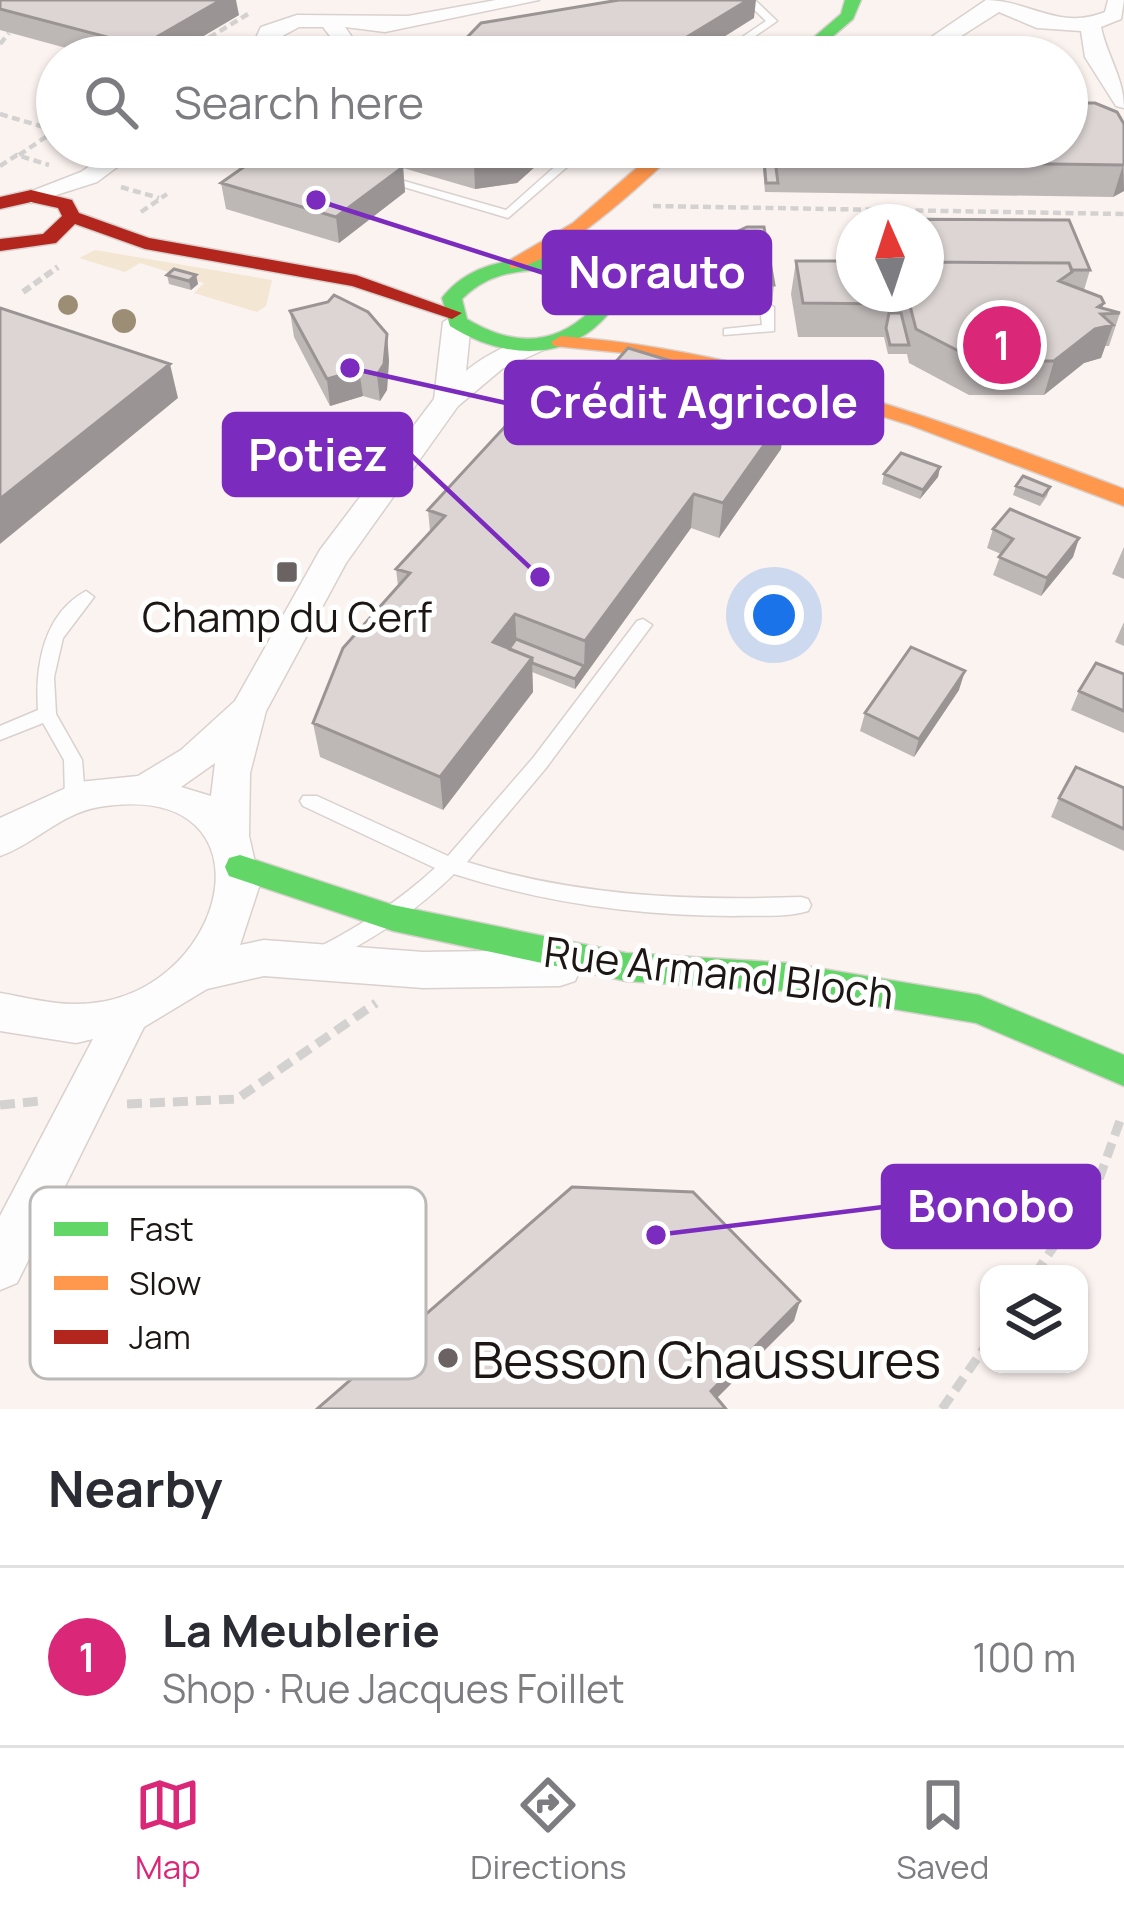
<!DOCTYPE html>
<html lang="en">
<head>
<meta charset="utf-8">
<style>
  :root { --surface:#fff; --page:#f7f7f7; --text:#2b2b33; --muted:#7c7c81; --line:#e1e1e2; --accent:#db2777 }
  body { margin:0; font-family:Manrope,sans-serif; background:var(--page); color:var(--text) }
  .controls { position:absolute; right:36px; bottom:36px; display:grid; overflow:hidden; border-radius:24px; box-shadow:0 3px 9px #0004 }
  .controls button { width:108px; height:108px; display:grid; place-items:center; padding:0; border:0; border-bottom:3px solid var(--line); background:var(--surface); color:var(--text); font:60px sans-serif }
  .compass { position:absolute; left:836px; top:204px; width:108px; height:108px; border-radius:50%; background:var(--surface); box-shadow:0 3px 9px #0004; rotate:357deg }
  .you { position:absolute; left:774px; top:615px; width:42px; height:42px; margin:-30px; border:9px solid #fff; border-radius:50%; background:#1a73e8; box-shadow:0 0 0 18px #1a73e833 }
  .badge { display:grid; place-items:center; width:78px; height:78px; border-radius:50%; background:var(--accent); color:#fff; font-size:39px; font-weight:700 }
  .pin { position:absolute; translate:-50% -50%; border:6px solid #fff; box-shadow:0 3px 12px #0006 }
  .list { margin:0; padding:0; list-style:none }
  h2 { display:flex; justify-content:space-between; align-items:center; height:156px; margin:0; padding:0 48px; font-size:51px }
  h2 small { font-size:39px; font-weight:400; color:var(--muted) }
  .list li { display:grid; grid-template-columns:78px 1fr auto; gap:36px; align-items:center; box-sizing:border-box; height:180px; padding:0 48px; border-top:3px solid var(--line) }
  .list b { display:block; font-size:45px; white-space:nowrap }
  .list p { margin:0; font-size:39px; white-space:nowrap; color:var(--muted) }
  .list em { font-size:39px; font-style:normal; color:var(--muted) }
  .icon { flex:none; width:66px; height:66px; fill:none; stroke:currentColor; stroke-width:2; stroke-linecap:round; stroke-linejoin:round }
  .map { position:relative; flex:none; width:1124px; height:1409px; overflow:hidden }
  .search { position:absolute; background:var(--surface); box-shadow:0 3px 9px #0004; left:36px; right:36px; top:36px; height:132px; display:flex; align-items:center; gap:30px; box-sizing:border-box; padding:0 42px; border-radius:66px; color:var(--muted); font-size:45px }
  .sheet { height:336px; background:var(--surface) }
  nav { display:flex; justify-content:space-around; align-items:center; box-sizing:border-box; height:168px; border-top:3px solid var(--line); background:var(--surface); font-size:33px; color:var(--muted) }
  nav a { display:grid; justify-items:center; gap:6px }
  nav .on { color:var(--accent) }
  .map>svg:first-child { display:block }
  .green { fill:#f3e6d3 }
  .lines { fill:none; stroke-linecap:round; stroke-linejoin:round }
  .lane-casing { stroke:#d8d1ce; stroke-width:3 }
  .street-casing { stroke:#d8d1ce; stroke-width:3 }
  .fast-casing { stroke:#d8d1ce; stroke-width:3 }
  .slow-casing { stroke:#d8d1ce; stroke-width:3 }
  .jam-casing { stroke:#d8d1ce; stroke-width:3 }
  .path-far2 { stroke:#d4d2d1; stroke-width:4.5; stroke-dasharray:8 4.5; stroke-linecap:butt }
  .path-far1 { stroke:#d4d2d1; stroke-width:6; stroke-dasharray:9 4.5; stroke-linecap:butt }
  .path { stroke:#d4d2d1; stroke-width:9; stroke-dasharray:15 8; stroke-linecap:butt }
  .lane { fill:#fefdfd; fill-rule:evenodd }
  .street { fill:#fefdfd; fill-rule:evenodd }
  .fast { fill:#63d668; fill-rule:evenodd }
  .slow { fill:#ff974d; fill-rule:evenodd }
  .jam { fill:#b3261e; fill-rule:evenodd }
  .tree { fill:#9c8e75 }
  .wall { fill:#bdb7b6 }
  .shaded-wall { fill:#9a9594 }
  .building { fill:#dcd5d4; stroke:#9a9594; stroke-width:3 }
  .poi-dot { fill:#6a6361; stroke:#fff; stroke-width:4.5 }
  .labels { text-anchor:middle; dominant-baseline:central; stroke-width:10; stroke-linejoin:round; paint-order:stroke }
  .poi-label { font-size:42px; fill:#1c1614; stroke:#fff }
  .street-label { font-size:42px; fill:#1c1614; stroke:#fff }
  .near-poi-label { font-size:51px; fill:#1c1614; stroke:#fff; text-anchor:start }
  .key { fill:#fff; stroke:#bbb9b8; stroke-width:3 }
  .key-label { font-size:33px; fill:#1c1614 }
  .leader { fill:none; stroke:#7b2cbf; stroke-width:4.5 }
  .callout-dot { fill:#7b2cbf; stroke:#fff; stroke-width:4.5 }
  .callout { fill:#7b2cbf; stroke:#7b2cbf; stroke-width:4.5 }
  .callout-label { font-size:45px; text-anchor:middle; font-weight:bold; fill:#fff }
</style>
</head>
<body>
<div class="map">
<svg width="1124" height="1409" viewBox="0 0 1124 1409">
  <rect width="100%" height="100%" fill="#fbf3f0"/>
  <path class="green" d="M95,250L272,280L266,306L257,312L194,293L204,283L140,263L125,272L79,258Z"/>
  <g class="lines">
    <g class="lane-casing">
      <path id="lane" d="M744,0H755L777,21L725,57H713L766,21Z
        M577,147H590L508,218L377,179L383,175L506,210Z
        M767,303L774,307V331L724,335V329L762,325L760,307Z
        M86,591L94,597L63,638L54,677L56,714L82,760L85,797L82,802H68L65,797L64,760L43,723L0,740V726L38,710C35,667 43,614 86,591Z
        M643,619L652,625L649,629L546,768L467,862C576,896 688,901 801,897L808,899L811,905L808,911C785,918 757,915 733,916C638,916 545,903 454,874C417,910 379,936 333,959L326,962L319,959L316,953L319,947C362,925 399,901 435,868L303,806L300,801L303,796H317L448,856L533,758L637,621Z"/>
    </g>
    <g class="street-casing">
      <path id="street" d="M496,0H539L385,32L345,27L352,37C330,63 278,67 254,42L261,27L297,15L408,16ZM299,27H323L330,36L304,48L275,40Z
        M986,0C1029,0 1058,31 1105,12L1108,0H1124L1121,19L1101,27C1107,56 1124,78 1124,108L1116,106L1085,57L1081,31L1037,28L999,12L928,57H902Z
        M117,147H144L97,182L31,203L19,196L81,172Z
        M457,314L471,322L466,371C485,355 522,334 548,340L552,346L502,369L458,406L346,563L266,711L250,773L249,836L260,884L240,945L264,940L423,952L560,950L575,955L581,968L575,981L560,986L423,988L264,976L207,989L144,1027L17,1283L0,1290V1216L93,1039L76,1043L0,1031V993C24,997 49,1004 73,1004C228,1007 285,776 99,807C59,814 35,844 0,856V818L79,782L138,776L181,750L235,701L320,550L434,399L443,322ZM215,763L211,796L181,787Z"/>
    </g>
    <g class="fast-casing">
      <path id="fast" d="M845,0H861L853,19L809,57H791L841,14Z
        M541,258L571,265L602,284L610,312C567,364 503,359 450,326L442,298C467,266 502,260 541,258ZM541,270L558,273L586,291L590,311C552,348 510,345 467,319L462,299C485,276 510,271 541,270Z
        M240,855L393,905L626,953L787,963L979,995L1124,1055V1086L976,1023L787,991L626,981L393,931L229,876L225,867L229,858Z"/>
    </g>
    <g class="slow-casing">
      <path id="slow" d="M661,147H680C653,176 547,272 510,268V260L573,223Z
        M561,336C759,352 939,419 1124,489V506L910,425L772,382L635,354L554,346L551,342Z"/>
    </g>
    <g class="jam-casing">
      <path id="jam" d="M31,190L72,200L79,213L149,238L356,275L462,313L452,319L352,286L145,249L75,224L56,243L0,251V239L43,234L62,216L58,208L31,202L0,209V197Z"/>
    </g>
    <path class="path-far2" d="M0,44L9,33
      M177,57L248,14
      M0,114L57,131
      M19,155L56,130
      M0,166L17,155L49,165
      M121,187L159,198
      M653,206L1124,214
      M141,212L167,194"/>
    <path class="path-far1" d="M23,292L58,267"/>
    <path class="path" d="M127,1104L237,1099L376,1003
      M0,1105L40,1101
      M1035,1274L1098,1182L1122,1115
      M942,1409L989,1341"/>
    <use href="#lane" class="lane"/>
    <use href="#street" class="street"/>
    <use href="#fast" class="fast"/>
    <use href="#slow" class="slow"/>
    <use href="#jam" class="jam"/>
  </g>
  <g class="tree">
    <circle cx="68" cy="305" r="10"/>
    <circle cx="124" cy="321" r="12"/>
  </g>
  <path class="wall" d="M0,0L239,15L168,57H99L0,30Z
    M1124,124V191L1113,197L765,192L763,169L764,160H772L770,147H1067Z
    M272,147H557L517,183L475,189L403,168L405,192L339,243L226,209L221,183Z
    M872,219L1069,220L1090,270L1084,290L1101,297L1104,303L1102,308L1120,313L1109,346H1105L1101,358L1084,363L1044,395H969L909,363L907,354H888L884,337H798L791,294L796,261H854V294H926V222H872Z
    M747,227L774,285L772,303H755L754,309L712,275V261L710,260L712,243Z
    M167,275H196L198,284L191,290L169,284Z
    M290,311L389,360L387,390L380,401L363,396L330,406L294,337Z
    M770,391L767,409L781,449L719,538L691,528L575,689L532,672L533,692L443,810L320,757L313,723L398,586L396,569L430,531L428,510L587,394Z
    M940,467L938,477L920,499L882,484L884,474Z
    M1016,486L1050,487L1047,496L1040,506L1013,495Z
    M993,529L1079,538L1073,557L1041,596L993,575L1001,554L987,548Z
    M1124,547V579L1112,574Z
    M1124,622V646L1115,642Z
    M1124,674V733L1071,710L1079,691Z
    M959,690L914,757L860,731L865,713Z
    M1124,788V851L1051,817L1059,798Z"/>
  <path class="shaded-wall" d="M221,0H236L239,15L168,57H144L141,46Z
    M748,0H756L754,18L692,57H654Z
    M529,147H557L517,183L475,189L474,163Z
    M1123,165L1124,191L1113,197Z
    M403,167L405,192L339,243L336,217Z
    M196,275L198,284L191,290L189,281Z
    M1104,303L1095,329L1113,325L1101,358L1084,363L1044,395L1054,361L1098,307Z
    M387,334L389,360L387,390L380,401L377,375Z
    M170,364L178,398L0,544V499Z
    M359,370L363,396L330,406L327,379Z
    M770,391L765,425L759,406Z
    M786,414L781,449L719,538L723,503Z
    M940,467L938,477L920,499L923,490Z
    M694,494L691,528L575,689V679L584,666L585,641Z
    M1079,538L1073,557L1041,596L1047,578Z
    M515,614L517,649L506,653L493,642Z
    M532,658L533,692L443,810L440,777Z
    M965,671L959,690L914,757L919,739Z
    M800,1301L794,1321L706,1409L711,1391Z"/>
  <path class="building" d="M0,0H221L141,46L0,9Z
    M619,0H748L654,57H448L481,23Z
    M1067,103H1095L1117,112L1124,124V165L781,160L779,147H1067Z
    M272,147H332L403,167L336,217L221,183Z
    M415,147H529L516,158L474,163Z
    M764,160H775L778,183H766Z
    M872,219L1069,220L1090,270H1072L1069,263L926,262V222H873Z
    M747,227H764L774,285H755L756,291L713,257V251L724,246L712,243Z
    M796,261H854V294H888L891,304L803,303Z
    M926,262L1069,263L1072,272L1059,281L1101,297L1104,303L1098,307L1120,313L1101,314L1113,325L1095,329L1054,361H978L916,329L907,294H926Z
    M174,269L196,275L189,281L167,275Z
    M334,295L368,312L387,334L384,364L377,375L359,370L327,379L290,311L328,302Z
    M0,308L170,364L0,499Z
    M889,313H901L909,345H890L886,328Z
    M628,348L770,391L759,406L786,414L723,503L694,494L585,641L515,614L493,642L532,658L440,777L313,723L343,648L410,573L396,569L445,516L428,510L547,381L587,394Z
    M901,453L940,467L923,490L884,474Z
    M1023,476L1050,487L1043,496L1016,486Z
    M1010,509L1079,538L1047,578L999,557L1013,539L993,529Z
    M516,639L584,666L575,679L532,663V658L509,649Z
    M911,647L965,671L919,739L865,713Z
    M1096,663L1124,674V711L1079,691Z
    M1076,767L1124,788V829L1059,798Z
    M572,1187L693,1192L800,1301L711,1391L726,1409H317Z"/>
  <g class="poi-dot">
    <rect x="275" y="560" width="24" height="24" rx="6"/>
    <circle cx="448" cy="1358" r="12"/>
  </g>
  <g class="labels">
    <g class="poi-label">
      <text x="287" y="616">Champ du Cerf</text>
    </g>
    <g class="street-label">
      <text transform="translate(719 972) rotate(7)">Rue Armand Bloch</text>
    </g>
    <g class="near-poi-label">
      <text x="472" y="1358">Besson Chaussures</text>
    </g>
  </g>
  <rect x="30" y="1187" width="396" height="192" rx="18" class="key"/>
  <rect x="54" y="1222" width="54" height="14" fill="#63d668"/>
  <rect x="54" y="1276" width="54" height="14" fill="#ff974d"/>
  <rect x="54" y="1330" width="54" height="14" fill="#b3261e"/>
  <g class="key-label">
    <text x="129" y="1241">Fast</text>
    <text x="129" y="1295">Slow</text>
    <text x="129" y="1349">Jam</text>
  </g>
  <path class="leader" d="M316 200L544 273M350 368L506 403M540 577L411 455M656 1235L883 1207"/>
  <g class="callout-dot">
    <circle cx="316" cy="200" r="12"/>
    <circle cx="350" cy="368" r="12"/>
    <circle cx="540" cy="577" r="12"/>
    <circle cx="656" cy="1235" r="12"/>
  </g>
  <g class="callout">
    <rect x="544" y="232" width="226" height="81" rx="12"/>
    <rect x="506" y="362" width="376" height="81" rx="12"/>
    <rect x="224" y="414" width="187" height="81" rx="12"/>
    <rect x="883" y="1166" width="216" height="81" rx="12"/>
  </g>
  <g class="callout-label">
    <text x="657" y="288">Norauto</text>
    <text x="694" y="418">Crédit Agricole</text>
    <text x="318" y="471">Potiez</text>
    <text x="991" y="1222">Bonobo</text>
  </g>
</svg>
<div class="controls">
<button><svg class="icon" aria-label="layers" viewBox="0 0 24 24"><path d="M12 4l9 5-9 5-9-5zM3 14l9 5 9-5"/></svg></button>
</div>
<svg class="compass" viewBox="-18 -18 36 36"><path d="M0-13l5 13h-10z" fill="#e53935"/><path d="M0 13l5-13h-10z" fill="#7c7c81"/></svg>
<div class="you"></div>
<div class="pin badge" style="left:1002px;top:345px">1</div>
<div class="search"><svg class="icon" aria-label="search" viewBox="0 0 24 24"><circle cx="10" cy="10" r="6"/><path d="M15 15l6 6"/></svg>Search here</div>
</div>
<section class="sheet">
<h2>Nearby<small></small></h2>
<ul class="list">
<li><span class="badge">1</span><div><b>La Meublerie</b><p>Shop · Rue Jacques Foillet</p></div><em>100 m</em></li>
</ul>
</section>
<nav>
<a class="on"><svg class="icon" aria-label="map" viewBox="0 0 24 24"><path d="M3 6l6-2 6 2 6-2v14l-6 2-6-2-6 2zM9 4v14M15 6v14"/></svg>Map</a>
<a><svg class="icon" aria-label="directions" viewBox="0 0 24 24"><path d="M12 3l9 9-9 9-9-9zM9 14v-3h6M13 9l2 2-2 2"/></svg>Directions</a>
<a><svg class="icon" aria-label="saved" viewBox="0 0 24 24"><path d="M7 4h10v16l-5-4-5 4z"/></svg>Saved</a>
</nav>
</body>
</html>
